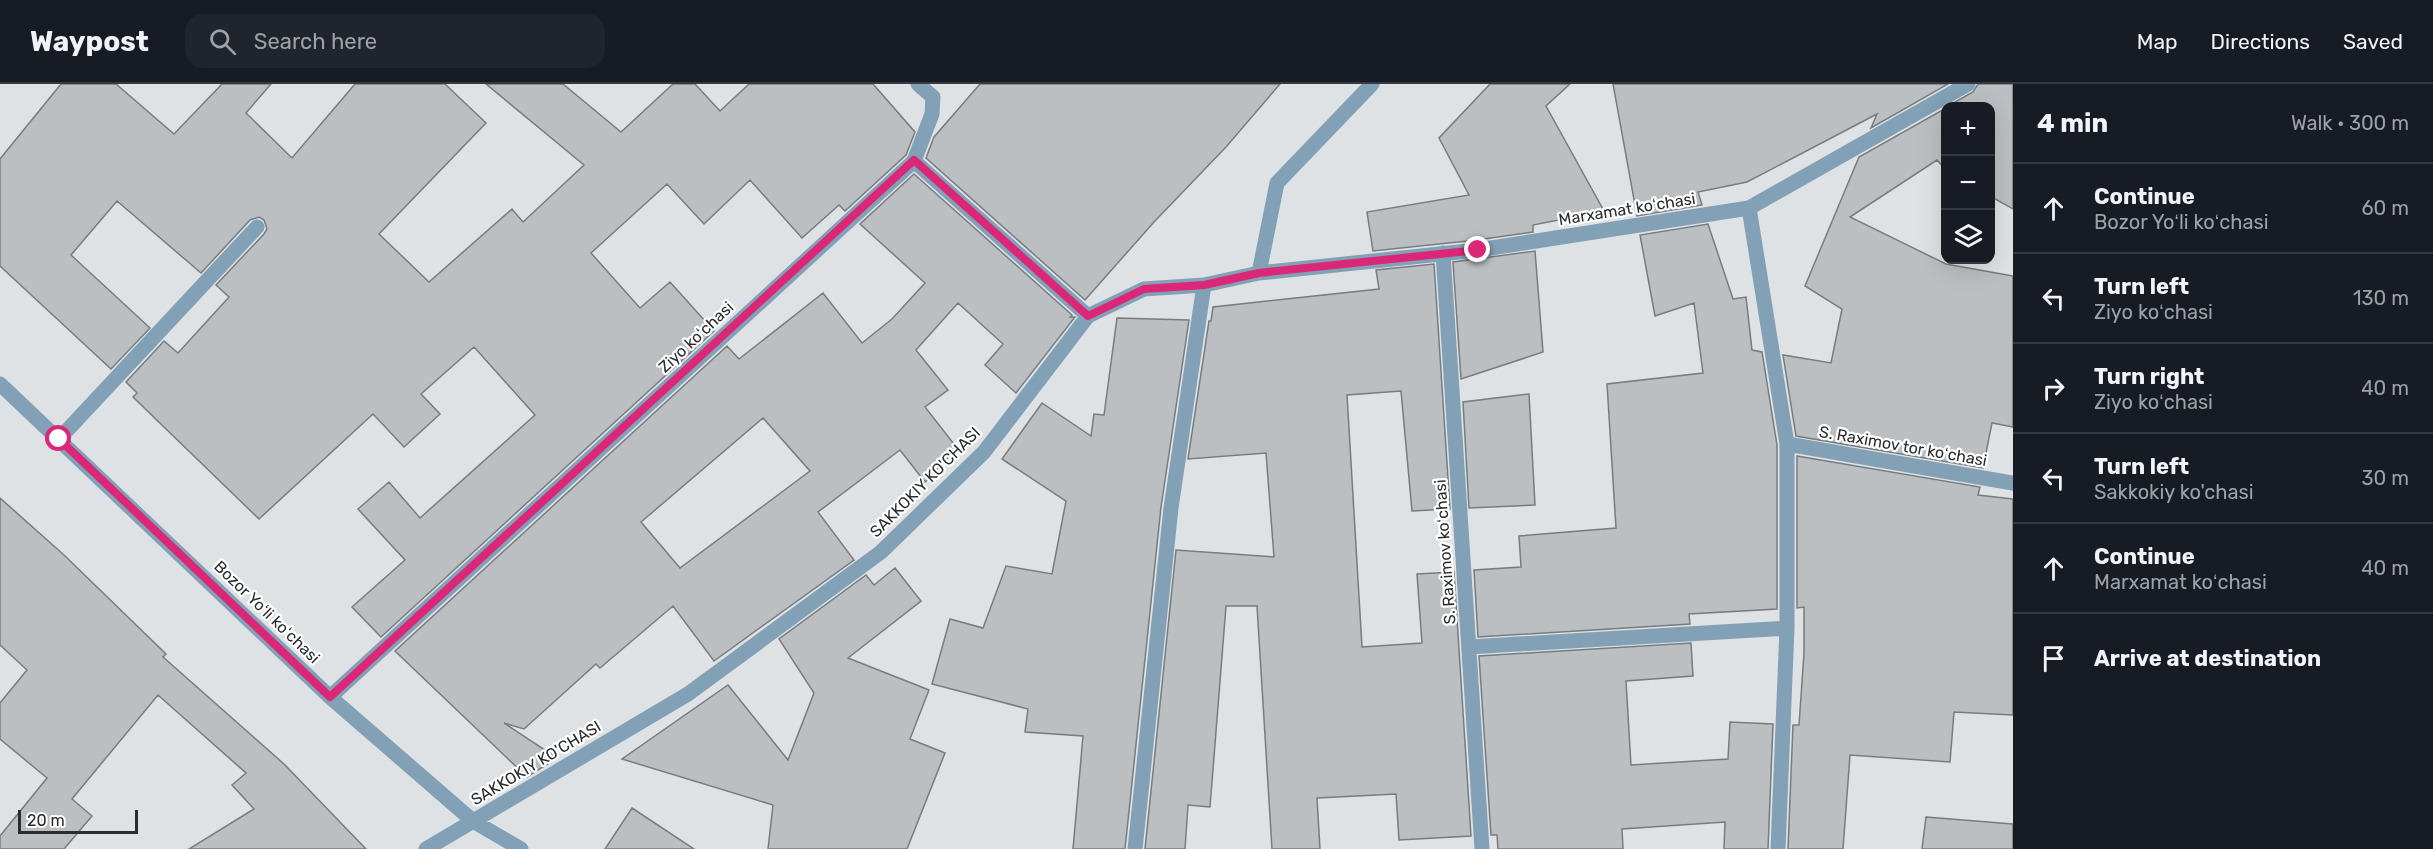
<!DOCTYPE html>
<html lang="en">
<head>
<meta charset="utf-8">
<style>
  :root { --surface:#171b24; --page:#20242c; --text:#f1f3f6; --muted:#9ea1a6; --line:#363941 }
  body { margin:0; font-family:Rubik,sans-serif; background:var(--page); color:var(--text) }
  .controls { position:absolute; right:18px; top:18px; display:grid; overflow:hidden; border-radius:12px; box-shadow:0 6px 24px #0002 }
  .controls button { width:54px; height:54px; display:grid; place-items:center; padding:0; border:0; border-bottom:2px solid var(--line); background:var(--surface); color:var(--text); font:30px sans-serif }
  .scale { position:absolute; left:18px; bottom:15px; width:120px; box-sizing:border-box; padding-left:6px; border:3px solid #2a2c2d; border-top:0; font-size:16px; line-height:21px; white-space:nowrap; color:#2a2c2d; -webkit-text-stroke:4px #fff; paint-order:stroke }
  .stop { position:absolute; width:18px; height:18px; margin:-14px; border:4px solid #db2777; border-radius:50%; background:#fff }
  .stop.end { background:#db2777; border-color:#fff; box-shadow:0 2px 6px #0008 }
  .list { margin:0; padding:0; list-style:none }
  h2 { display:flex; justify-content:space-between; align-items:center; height:78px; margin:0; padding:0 24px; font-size:26px }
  h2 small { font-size:20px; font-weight:400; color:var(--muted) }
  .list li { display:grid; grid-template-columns:39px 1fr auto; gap:18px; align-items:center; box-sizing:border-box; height:90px; padding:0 24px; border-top:2px solid var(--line) }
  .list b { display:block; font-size:22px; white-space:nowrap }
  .list p { margin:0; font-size:20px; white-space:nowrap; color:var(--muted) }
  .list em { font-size:20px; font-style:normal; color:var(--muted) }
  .icon { flex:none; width:33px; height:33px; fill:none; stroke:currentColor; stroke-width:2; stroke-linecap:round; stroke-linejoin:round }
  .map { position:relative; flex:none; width:2013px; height:765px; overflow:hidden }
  header { display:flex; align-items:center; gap:36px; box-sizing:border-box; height:84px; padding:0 30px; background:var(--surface); border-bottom:2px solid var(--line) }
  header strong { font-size:28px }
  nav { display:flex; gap:33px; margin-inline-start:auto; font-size:21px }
  .search { width:420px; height:54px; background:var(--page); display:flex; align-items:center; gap:15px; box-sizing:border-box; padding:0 21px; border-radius:18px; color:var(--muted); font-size:22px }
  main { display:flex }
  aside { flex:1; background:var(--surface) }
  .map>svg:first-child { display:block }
  .building { fill:#bbbfc2; stroke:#787c7e; stroke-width:1.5; fill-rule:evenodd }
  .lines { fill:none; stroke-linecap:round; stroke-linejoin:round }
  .lane { stroke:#82a0b6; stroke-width:15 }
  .street { stroke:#82a0b6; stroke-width:15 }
  .route { stroke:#db2777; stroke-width:8 }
  .labels { text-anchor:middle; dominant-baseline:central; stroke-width:4.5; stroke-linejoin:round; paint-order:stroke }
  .street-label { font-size:16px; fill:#2a2c2d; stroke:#fff }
</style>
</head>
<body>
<header>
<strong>Waypost</strong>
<div class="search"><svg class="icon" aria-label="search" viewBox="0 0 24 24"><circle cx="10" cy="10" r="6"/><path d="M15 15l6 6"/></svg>Search here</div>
<nav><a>Map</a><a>Directions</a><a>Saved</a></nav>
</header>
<main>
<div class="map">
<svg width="2013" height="765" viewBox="0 0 2013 765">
  <rect width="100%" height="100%" fill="#dee2e5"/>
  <path class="building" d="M61,0H116L174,50L222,0H271L246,29L292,74L355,0H445L486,39L379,150L429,198L512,125L523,138L584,81L486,0H563L621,48L673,0H695L720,27L749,0H873L915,48L906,71L845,127L839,121L802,154L750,96L704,140L667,100L591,169L640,224L670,198L714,247L381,553L352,523L405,476L358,425L389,398L420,434L535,331L474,263L421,310L440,330L404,363L373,330L259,435L133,313L137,309L126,298L164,257L178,269L229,213L216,201L264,150L267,145L264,136L259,133L250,136L201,189L117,117L71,171L150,244L111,285L0,182V75Z
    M980,0H1280L1226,63L1154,138L1085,216L926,74L934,53Z
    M1490,0H1570L1546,22L1604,127L1533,141V148L1477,156L1373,167L1367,128L1469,111L1439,54Z
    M1613,0H1948L1871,44L1877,30L1747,98L1698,108L1702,121L1637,132Z
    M1978,0H2013V125L1990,112V22H1948L1973,8Z
    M1946,24V86L1937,76L1850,133L1946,180L2013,192V343L1992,339L1983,384L1796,352L1783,271L1831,279L1842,225L1805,202L1859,73Z
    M914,90L1072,231L1070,233H1075L1016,309L985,281L1003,260L958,219L916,266L948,306L925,323L957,364L925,398L900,366L818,428L854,476L714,577L673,522L600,584L596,580L524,645L504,639L557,674L527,693L395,567L727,262L739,275L823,209L862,259L892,235L925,199L860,140ZM763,334L810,387L680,484L641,438Z
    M1708,140L1733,215L1746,213L1752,266L1762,268L1777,361V525L1689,530L1690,540L1478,553L1474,486L1521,483L1519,452L1616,444L1607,300L1703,289L1694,219L1655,232L1640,151Z
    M1535,167L1543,268L1461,295L1453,178Z
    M1434,180L1450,425L1412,427L1401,307L1347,311L1362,563L1422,559L1417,490L1454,488L1471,752L1399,756L1396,710L1317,714L1320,765H1272L1257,522H1226L1210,723L1188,721L1185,765H1145L1176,466L1274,473L1266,369L1188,375L1209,237H1211L1213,223L1379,205L1376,186Z
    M1117,234L1189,236L1161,423L1125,765H1073L1083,652L1025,648L1028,625L932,600L950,535L983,544L1006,482L1052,490L1066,417L1002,375L1042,319L1091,352L1094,330L1104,331Z
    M1529,310L1535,421L1469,424L1463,318Z
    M1797,372L1980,403L1978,411L2013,415V631L1954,628L1950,678L1850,671L1843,765H1788L1793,641H1799L1804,569V523L1797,524Z
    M0,414L64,471L166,570L163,573L284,680L366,765H189L254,725L232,701L246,689L158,611L72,715L92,732L64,765H0V752L47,694L0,655V619L27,586L0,561Z
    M895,484L921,517L848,574L929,606L910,655L945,669L907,765H768L773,721L622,675L728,601L788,676L814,609L779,555L866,491L874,501Z
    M1691,559L1693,592L1626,597L1631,681L1728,675L1730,638L1773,640L1768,765H1724L1725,738L1622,745L1623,765H1498L1497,751H1491L1479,572Z
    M632,724L694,765H605Z
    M1926,733L2013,740V765H1922Z"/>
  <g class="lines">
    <path class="lane" d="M914,77L932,30L933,13L918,0
      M59,355L257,143"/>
    <path class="street" d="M1749,124L1787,360V544L1778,765
      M1443,169L1482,765
      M1259,189L1478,166L1749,124L1968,0
      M0,300L330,613L473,737L521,765
      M1787,360L2013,399
      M1469,563L1787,544
      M330,613L914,77L1088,232
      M426,765L688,610L881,468L984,368L1088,232L1144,205L1204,201L1259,189L1277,99L1372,0
      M1135,765L1171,424L1204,201"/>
  </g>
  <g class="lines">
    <path class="route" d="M59,355L330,613L914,76L1088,232L1144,205L1204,201L1259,189L1478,166"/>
  </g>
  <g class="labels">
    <g class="street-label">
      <text transform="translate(1627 125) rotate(-9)">Marxamat koʻchasi</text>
      <text transform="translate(696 253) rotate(-43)">Ziyo koʻchasi</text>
      <text transform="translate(1903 362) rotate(10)">S. Raximov tor koʻchasi</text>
      <text transform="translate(925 398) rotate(-45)">SAKKOKIY KO'CHASI</text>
      <text transform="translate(1445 468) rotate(-94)">S. Raximov koʻchasi</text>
      <text transform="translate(267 528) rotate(44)">Bozor Yoʻli koʻchasi</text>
      <text transform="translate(536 679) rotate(-31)">SAKKOKIY KO'CHASI</text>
    </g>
  </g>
</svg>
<div class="controls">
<button>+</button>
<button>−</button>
<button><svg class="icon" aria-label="layers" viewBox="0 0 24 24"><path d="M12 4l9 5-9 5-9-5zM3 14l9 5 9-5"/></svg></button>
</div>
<div class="scale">20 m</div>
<div class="stop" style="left:59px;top:355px"></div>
<div class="stop end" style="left:1478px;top:166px"></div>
</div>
<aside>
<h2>4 min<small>Walk · 300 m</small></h2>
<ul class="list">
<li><svg class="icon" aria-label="ahead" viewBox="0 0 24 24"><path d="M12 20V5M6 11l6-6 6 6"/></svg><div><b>Continue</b><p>Bozor Yoʻli koʻchasi</p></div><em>60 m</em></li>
<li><svg class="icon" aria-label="left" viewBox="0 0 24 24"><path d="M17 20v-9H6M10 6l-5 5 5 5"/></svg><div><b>Turn left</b><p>Ziyo koʻchasi</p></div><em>130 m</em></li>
<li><svg class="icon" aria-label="right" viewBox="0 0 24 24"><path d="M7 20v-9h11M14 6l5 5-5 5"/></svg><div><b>Turn right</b><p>Ziyo koʻchasi</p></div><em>40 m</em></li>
<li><svg class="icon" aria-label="left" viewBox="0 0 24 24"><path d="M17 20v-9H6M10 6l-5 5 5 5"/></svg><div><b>Turn left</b><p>Sakkokiy ko'chasi</p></div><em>30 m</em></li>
<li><svg class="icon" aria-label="ahead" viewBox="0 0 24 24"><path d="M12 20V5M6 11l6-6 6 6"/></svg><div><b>Continue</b><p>Marxamat koʻchasi</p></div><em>40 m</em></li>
<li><svg class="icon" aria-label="arrive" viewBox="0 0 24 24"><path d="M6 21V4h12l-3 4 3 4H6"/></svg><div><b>Arrive at destination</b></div></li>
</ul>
</aside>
</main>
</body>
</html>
